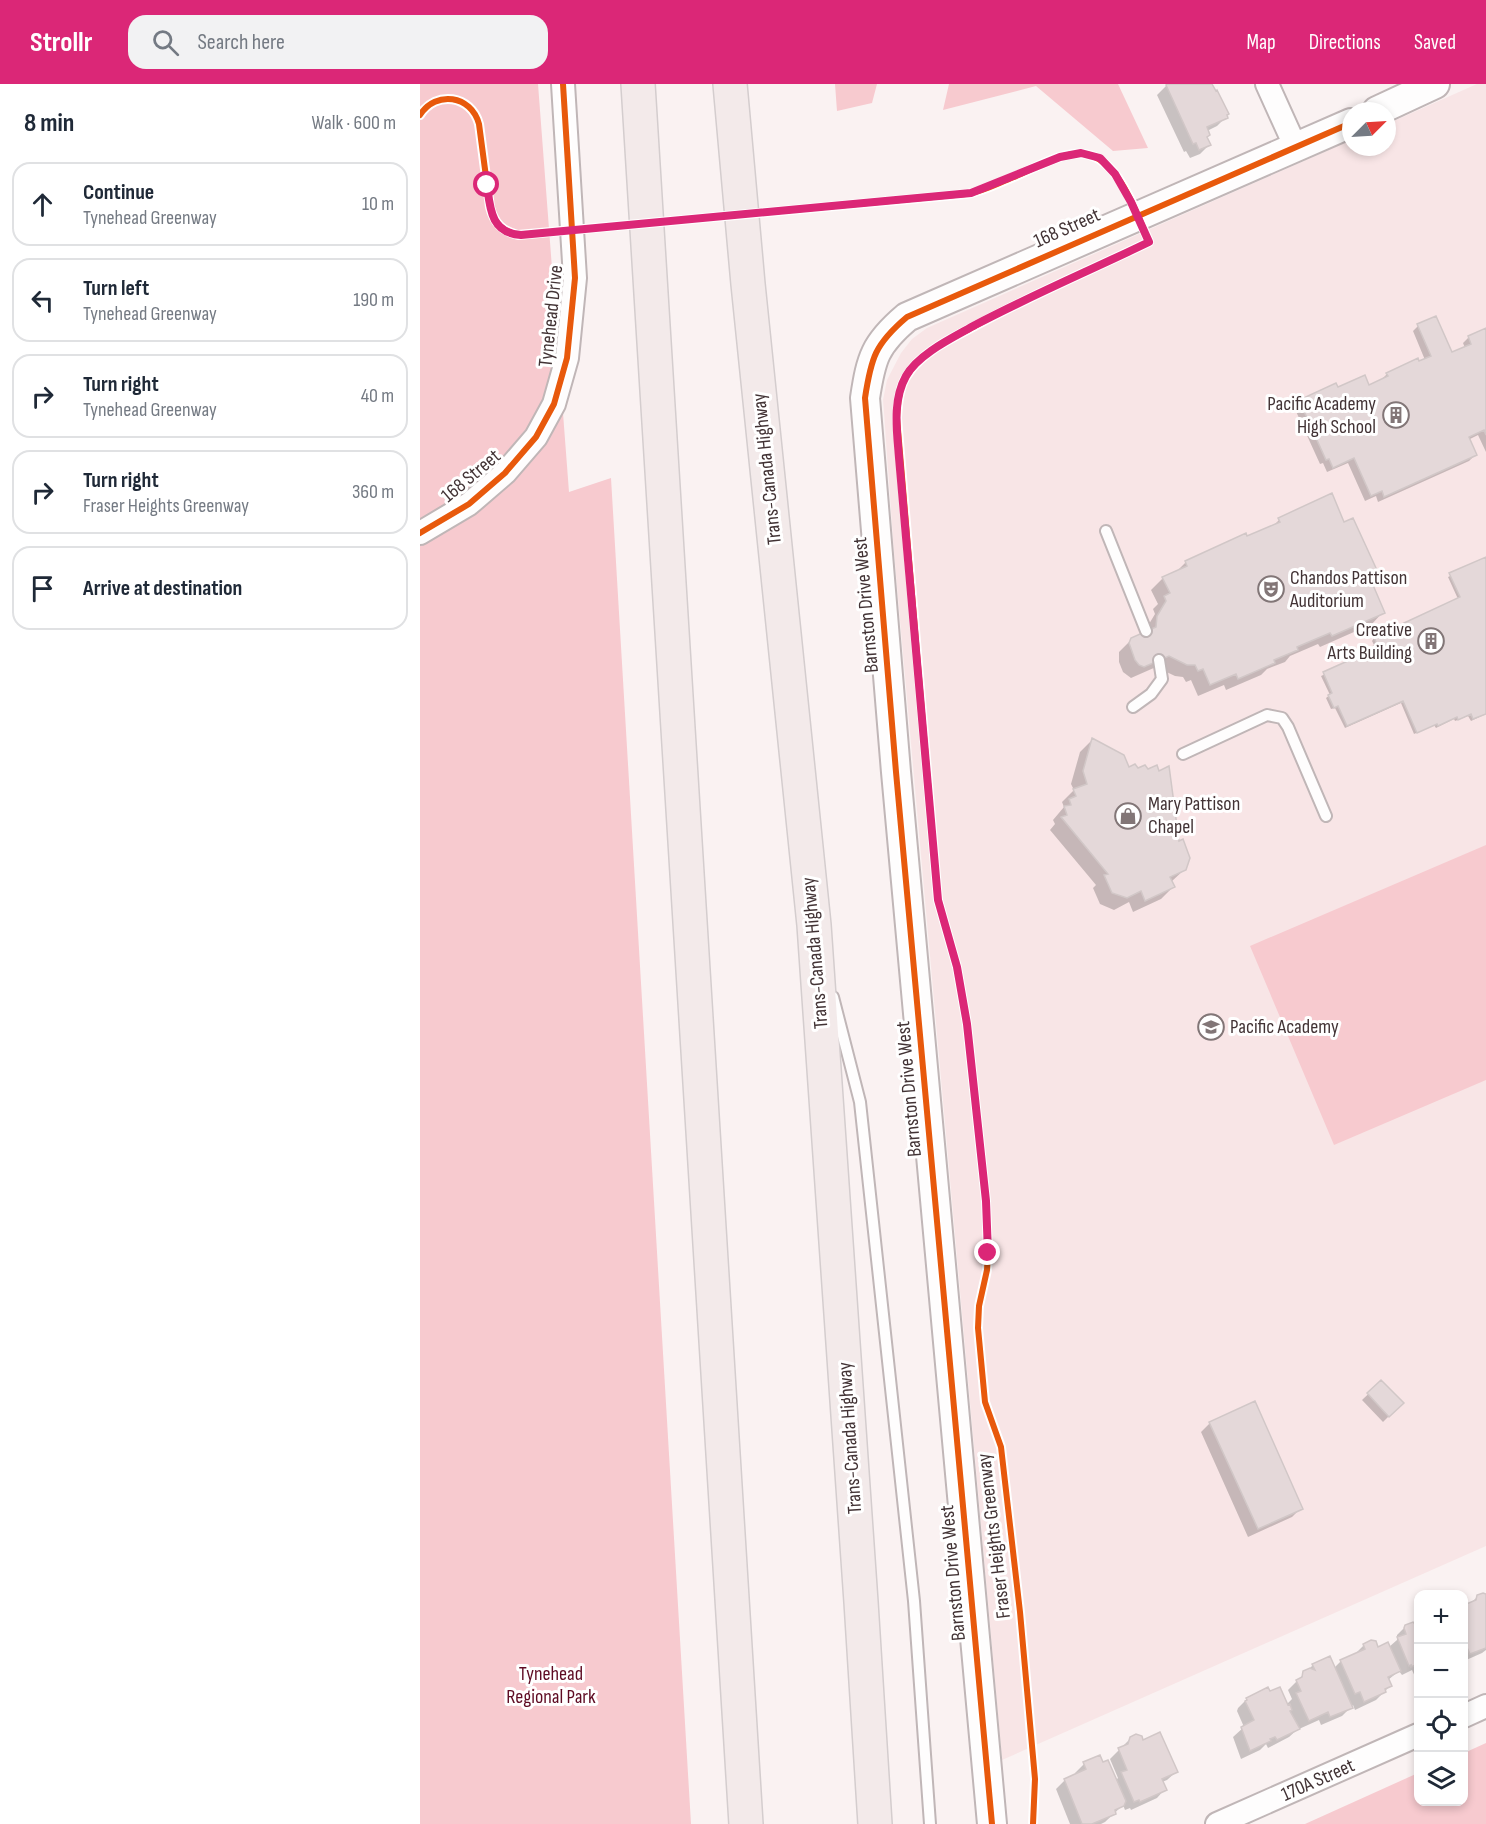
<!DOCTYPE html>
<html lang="en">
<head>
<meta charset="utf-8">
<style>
  :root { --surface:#fff; --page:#f2f2f3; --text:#1f2937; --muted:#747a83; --line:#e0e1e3; --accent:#db2777 }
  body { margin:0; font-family:"Sofia Sans Condensed",sans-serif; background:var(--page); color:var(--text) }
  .controls { position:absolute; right:18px; bottom:18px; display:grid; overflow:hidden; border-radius:12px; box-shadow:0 3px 9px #0003 }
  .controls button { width:54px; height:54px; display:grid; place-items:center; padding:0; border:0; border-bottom:2px solid var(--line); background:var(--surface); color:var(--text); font:30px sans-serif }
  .compass { position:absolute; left:922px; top:18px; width:54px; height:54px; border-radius:50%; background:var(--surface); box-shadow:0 3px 9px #0003; rotate:66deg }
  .stop { position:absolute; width:18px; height:18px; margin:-14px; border:4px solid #db2777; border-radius:50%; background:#fff }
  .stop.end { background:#db2777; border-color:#fff; box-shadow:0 2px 6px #0008 }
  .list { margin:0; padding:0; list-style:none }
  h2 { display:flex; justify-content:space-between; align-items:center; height:78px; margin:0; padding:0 24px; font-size:26px }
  h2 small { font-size:20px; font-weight:400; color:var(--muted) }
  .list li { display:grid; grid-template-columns:39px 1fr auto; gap:18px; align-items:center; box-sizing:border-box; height:84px; margin:0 12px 12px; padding:0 12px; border:2px solid var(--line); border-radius:18px }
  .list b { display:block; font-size:22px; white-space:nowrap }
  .list p { margin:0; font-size:20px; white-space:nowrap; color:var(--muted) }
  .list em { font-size:20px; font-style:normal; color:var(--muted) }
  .icon { flex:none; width:33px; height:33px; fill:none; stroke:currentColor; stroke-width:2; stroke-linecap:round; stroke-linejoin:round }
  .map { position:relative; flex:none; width:1066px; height:1740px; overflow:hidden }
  header { display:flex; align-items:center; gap:36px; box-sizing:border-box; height:84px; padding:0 30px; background:var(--accent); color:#fff }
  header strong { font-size:28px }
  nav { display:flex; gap:33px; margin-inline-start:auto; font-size:21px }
  .search { width:420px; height:54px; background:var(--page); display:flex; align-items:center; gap:15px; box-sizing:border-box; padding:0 21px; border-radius:18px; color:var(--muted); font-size:22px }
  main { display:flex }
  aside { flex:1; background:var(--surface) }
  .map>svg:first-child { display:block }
  .built { fill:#f8e5e6 }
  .green { fill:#f7cacf }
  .shadow { fill:#0003 }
  .building { fill:#e4d8d9; stroke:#d1c7c7; stroke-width:1.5 }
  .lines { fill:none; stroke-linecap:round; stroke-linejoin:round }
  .service-casing { stroke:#c0b6b7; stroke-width:14 }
  .minor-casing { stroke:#c0b6b7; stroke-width:26 }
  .tertiary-casing { stroke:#c0b6b7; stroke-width:32 }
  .motorway-casing { stroke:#d4cdce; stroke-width:36 }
  .service { stroke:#fefdfd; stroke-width:10 }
  .minor { stroke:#fefdfd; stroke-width:22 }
  .tertiary { stroke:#fefdfd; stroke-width:28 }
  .motorway { stroke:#f3eaea; stroke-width:33 }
  .cycleway-casing { stroke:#fff; stroke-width:10 }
  .cycleway { stroke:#e8590c; stroke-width:6 }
  .route { stroke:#db2777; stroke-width:8 }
  .labels { text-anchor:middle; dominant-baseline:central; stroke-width:6; stroke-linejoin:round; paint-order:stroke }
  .street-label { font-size:20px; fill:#423335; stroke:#fff }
  .poi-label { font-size:20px; fill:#423335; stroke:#fff; text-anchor:start }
  .park-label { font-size:20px; fill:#5e0b23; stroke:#fff }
</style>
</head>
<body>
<header>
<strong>Strollr</strong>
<div class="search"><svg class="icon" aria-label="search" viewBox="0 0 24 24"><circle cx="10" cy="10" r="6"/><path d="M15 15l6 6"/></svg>Search here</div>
<nav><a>Map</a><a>Directions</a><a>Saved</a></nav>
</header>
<main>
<aside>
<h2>8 min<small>Walk · 600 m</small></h2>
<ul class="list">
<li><svg class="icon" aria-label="ahead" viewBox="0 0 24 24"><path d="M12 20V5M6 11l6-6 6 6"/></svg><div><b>Continue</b><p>Tynehead Greenway</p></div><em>10 m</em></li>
<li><svg class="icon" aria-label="left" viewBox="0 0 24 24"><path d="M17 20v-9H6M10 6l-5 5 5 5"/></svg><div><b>Turn left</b><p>Tynehead Greenway</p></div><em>190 m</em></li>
<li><svg class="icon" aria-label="right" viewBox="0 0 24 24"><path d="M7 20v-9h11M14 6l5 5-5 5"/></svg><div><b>Turn right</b><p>Tynehead Greenway</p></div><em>40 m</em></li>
<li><svg class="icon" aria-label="right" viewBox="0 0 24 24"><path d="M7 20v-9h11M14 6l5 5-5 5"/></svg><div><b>Turn right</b><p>Fraser Heights Greenway</p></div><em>360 m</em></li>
<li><svg class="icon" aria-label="arrive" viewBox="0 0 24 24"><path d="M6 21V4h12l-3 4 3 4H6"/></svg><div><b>Arrive at destination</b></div></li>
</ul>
</aside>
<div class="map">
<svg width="1066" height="1740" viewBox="0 0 1066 1740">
  <rect width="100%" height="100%" fill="#faf2f2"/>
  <path class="built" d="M1057,0H1066V1462L582,1676L474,469L464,328L463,316L467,296L481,269L492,255L507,244L931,56V63H967V40Z"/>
  <path class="green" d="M0,0H118L149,408L191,394L271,1740H0Z
    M415,0H457L452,19L417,27Z
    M529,0H698L728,64L693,67L616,2L523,26Z
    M1066,761V996L914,1061L830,862Z
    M1066,1659V1740H885L998,1689V1718H1044V1669Z"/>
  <path class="shadow" d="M751,0H788L806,33L797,42L787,47L786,54L789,61L780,70L770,74L766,67L764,68L737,11L746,2Z
    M998,242L1032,270L1045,264L1043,259L1048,254L1066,246V368L1058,351L1048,356L1055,371L1049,377L958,418L956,412L945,417L928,379L907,388L903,379L900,380L874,323L880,317L917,305L949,303L961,296L967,290L1005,276L993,247Z
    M859,436L924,440L960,496L952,503L963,528L952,540L900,563L898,560L870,572L865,578L847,585L841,591L806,606L804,601L778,612L771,596L766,598L763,593L755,592L736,583L711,594L703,588L699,578V568L712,555L725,549L726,545L735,530L733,525L738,520L731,506L743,494L755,489L766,478L852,443Z
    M1066,475V630L1051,637L1048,632L1035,637L1034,635L1016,644L1014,641L994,650L981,619L925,644L915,624L911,625L906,614L910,611L901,592L948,570L947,568L950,566L955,563L952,557L954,554L1038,515L1028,493Z
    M672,656L708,685L758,759L765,785L751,798L753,803L741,815L713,828L709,818L694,826L680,820L673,804L676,801L630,746L635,740L633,736L644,723L642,718L654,706L651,700L660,668Z
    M961,1298L982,1319L963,1338L942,1316Z
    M790,1339L881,1424L872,1433L828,1453L781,1348Z
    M1066,1511V1566L1062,1569L1044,1577V1523L1050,1520L1058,1512Z
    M986,1542H998V1594L996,1595L992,1586L982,1591L979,1587L968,1596L971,1601L956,1616L935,1626L933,1621L922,1632L901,1641L899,1636L879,1645V1644L869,1653L848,1664L846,1660L840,1666L821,1675L813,1653L824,1643L817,1627L818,1624L827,1615L866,1621L872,1615L868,1606L893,1581L914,1584L921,1577L935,1570L944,1561L957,1565L969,1563L977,1556V1551Z
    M711,1654L756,1688L747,1696L742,1698L745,1705L737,1714L711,1726L710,1724L705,1726L703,1721L685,1738L681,1740H650L636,1705L645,1696L656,1691L655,1689L664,1680L696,1696L698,1694L690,1675Z"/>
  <path class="building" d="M747,0H792L796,7L797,6L809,30L807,31L808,34L787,43L790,51L787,53L791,61L779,66L776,59L773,60L746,1Z
    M1016,232L1032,268L1051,260L1048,252L1066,244V351L1064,346L1049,353L1057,371L964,413L962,407L951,412L934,374L913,384L909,375L906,376L879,316L916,299L918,303L945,291L949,301L968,292L966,289L998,274L999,277L1011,272L997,240Z
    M912,409L924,438L933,434L962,497L953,501L965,529L912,552L910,549L877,563L878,566L854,576L855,579L818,595L816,590L790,601L783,585L778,587L775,581H767L749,572L724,583L719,581L715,576L709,559L711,554L736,543L737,532L746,517L744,512L750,509L742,493L767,482L765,477L826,449L827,452L860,438L858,434Z
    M1066,473V630L1053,635L1051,630L1038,636L1037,633L1018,642L1017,640L997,649L983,617L927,642L918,622L914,624L908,611L912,609L903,588L950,567L949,564L957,561L954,553L1040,513L1029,489Z
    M672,654L704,671L709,683L715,680L718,684L725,681L728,685L737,681L739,687L749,682L759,757L763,755L770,774L766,786L750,793L755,803L725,817L721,807L707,814L692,809L684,791L688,790L641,733L647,731L644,722L651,721L649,715L656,712L653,705L667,700L663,687Z
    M961,1296L984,1319L969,1333L947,1309Z
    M835,1317L883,1425L838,1445L789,1338Z
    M1063,1509L1066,1510V1564L1050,1570L1045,1559L1044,1558V1521L1056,1516L1057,1511Z
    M993,1538L996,1541H998V1580L991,1583V1581L989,1582L977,1553L986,1550L984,1544L985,1541Z
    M951,1556L956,1557L958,1563L968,1558L981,1587L968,1593L972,1602L965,1605L966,1608L944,1618L940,1608L935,1610L920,1576L945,1565L943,1560Z
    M910,1572L933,1624L910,1633L908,1628L889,1637L876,1609L881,1607L876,1596L882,1593L883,1587L890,1584L895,1586L892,1580Z
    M848,1603L850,1607L860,1603L868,1621L870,1620L872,1626L870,1627L880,1645L857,1656L855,1653L850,1655L851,1657L830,1667L821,1643L834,1636L825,1617L827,1616L826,1614Z
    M740,1648L758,1688L742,1695L747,1706L720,1718L719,1716L714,1718L701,1688L707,1686L698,1664L708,1660L710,1653L716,1650L722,1652L723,1656Z
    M680,1671L683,1678L688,1676L706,1717L704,1722L695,1726L696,1730L672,1740H662L644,1695L666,1685L663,1678Z"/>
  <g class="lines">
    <g class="service-casing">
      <path id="service" d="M686,447L726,547
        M713,623L731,610L742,595L739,576
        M763,670L847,631L862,634L868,643L906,732
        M413,913L440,1018L494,1517L510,1740"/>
    </g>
    <g class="minor-casing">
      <path id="minor" d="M847,0L876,64
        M0,449L49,420L85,389L116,353L134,320L147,274L155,194L143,0
        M1044,1632L1066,1622
        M797,1740L998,1651"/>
    </g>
    <g class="tertiary-casing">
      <path id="tertiary" d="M957,27L1015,0
        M572,1740L476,688L445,314C451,274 455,260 487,233L931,39"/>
    </g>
    <g class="motorway-casing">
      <path id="motorway" d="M218,0L326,1740
        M310,0L328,200L394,841L441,1518L455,1740"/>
    </g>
    <use href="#service" class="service"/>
    <use href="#minor" class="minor"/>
    <use href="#tertiary" class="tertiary"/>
    <use href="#motorway" class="motorway"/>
    <g class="cycleway-casing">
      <path id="cycleway" d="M0,31C16,6 51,11 59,40L70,123C74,139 82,147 98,151L546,110C563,108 578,99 594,93C613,85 634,72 654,70C696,64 716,128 729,158C671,186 611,211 555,242C532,254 502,268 488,290C479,302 478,319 477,334L518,816L537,883L547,940L566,1117L568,1169L567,1186L559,1222L558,1244L565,1318L581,1363L600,1528L615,1695L613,1740
        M0,449L49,420L85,389L116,353L134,320L147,274L155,194L143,0
        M572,1740L476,688L445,314C451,274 455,260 487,233L931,39"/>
    </g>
    <use href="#cycleway" class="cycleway"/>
  </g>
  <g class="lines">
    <path class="route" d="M67,101C70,125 71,149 101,151L551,109L640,73L661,69L680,74L695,90L711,118L729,158C671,186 612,211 555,241C534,253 498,270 486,292C472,317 477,347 479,374L518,816L537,883L547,940L566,1117L568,1169"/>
  </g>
  <defs>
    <g id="building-ring" transform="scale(1.35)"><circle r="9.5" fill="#fff" stroke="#827677" stroke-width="1.5"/><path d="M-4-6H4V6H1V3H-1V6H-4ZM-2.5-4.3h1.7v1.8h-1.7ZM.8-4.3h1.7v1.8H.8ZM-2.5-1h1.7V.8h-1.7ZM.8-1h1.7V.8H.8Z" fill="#827677"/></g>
    <g id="theatre-ring" transform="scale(1.35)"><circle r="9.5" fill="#fff" stroke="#827677" stroke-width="1.5"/><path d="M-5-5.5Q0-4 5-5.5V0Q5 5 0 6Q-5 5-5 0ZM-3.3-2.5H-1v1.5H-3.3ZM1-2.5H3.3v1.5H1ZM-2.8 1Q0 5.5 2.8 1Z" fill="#827677"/></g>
    <g id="shop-ring" transform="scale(1.35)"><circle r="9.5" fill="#fff" stroke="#827677" stroke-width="1.5"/><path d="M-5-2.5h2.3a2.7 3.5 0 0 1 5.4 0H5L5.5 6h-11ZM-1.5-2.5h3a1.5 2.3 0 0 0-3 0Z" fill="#827677"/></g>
    <g id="school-ring" transform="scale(1.35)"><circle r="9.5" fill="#fff" stroke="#827677" stroke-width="1.5"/><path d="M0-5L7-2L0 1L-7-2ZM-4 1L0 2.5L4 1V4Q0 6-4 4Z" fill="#827677"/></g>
  </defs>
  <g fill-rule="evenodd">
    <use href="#building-ring" x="976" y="331"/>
    <use href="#theatre-ring" x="851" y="505"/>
    <use href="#building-ring" x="1011" y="557"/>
    <use href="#shop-ring" x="708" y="732"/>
    <use href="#school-ring" x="791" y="943"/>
  </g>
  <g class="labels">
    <g class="street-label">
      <text transform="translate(647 144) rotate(-24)">168 Street</text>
      <text transform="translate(131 232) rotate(-84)">Tynehead Drive</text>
      <text transform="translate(347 385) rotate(-96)">Trans-Canada Highway</text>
      <text transform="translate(51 392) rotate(-40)">168 Street</text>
      <text transform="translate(446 521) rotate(-95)">Barnston Drive West</text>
      <text transform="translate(395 869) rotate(-95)">Trans-Canada Highway</text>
      <text transform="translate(489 1005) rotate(-95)">Barnston Drive West</text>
      <text transform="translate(430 1354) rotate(-94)">Trans-Canada Highway</text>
      <text transform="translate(574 1452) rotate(-97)">Fraser Heights Greenway</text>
      <text transform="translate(533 1489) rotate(-95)">Barnston Drive West</text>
      <text transform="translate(898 1696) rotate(-24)">170A Street</text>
    </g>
    <g class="poi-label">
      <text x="956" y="320" text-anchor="end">Pacific Academy<tspan x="956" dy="23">High School</tspan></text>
      <text x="870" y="494">Chandos Pattison<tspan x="870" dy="23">Auditorium</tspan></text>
      <text x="992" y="546" text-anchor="end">Creative<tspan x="992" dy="23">Arts Building</tspan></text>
      <text x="728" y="720">Mary Pattison<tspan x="728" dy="23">Chapel</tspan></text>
      <text x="810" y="943">Pacific Academy</text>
    </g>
    <g class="park-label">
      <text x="131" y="1590">Tynehead<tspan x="131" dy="23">Regional Park</tspan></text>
    </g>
  </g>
</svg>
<div class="controls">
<button>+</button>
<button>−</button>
<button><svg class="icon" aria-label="locate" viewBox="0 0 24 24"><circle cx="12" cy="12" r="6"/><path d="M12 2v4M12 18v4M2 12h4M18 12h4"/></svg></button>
<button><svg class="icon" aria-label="layers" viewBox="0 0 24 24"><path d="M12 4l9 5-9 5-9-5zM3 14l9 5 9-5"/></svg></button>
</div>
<svg class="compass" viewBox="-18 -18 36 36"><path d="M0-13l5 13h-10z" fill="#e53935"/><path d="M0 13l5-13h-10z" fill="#747a83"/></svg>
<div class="stop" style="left:67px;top:101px"></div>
<div class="stop end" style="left:568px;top:1169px"></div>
</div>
</main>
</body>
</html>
